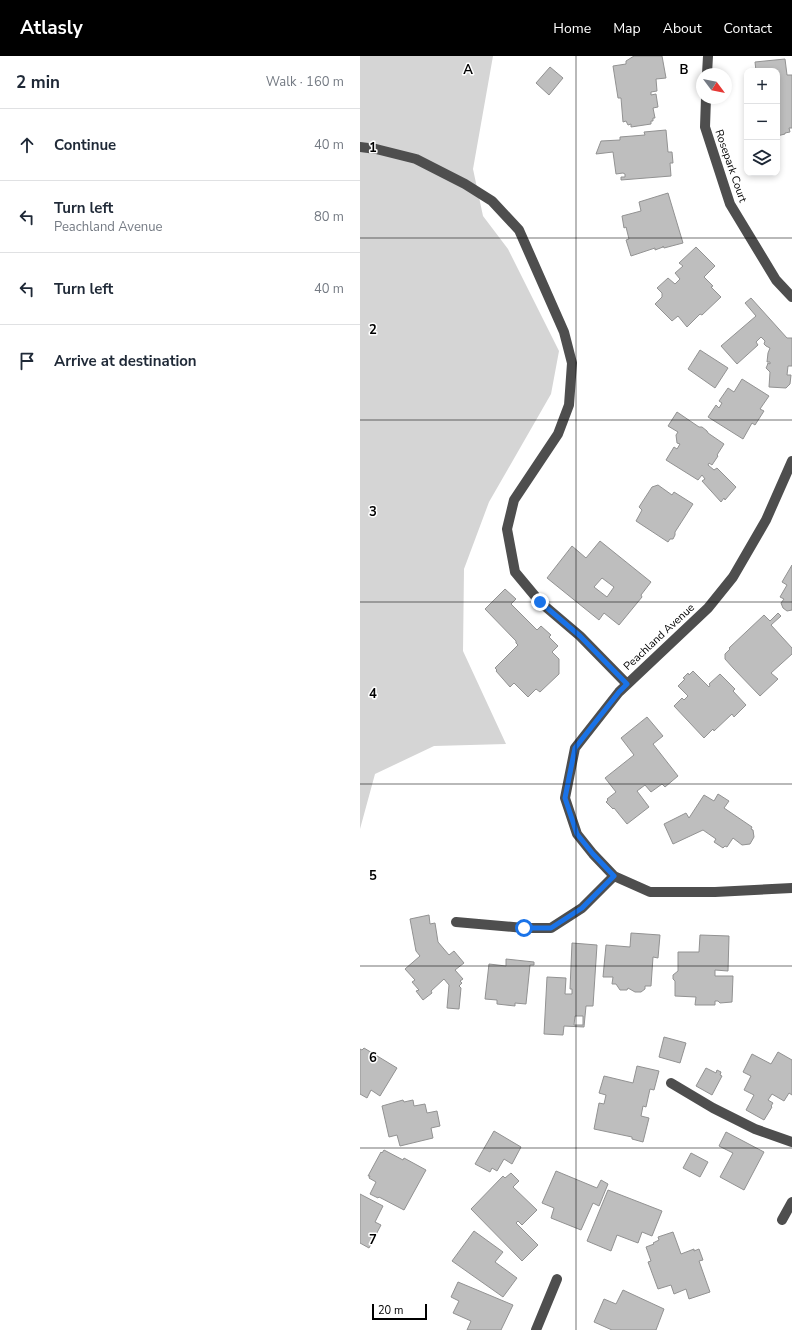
<!DOCTYPE html>
<html lang="en">
<head>
<meta charset="utf-8">
<style>
  :root { --surface:#fff; --page:#f2f2f3; --text:#1f2937; --muted:#747a83; --line:#e0e1e3; --accent:#000 }
  body { margin:0; font-family:"Nunito Sans",sans-serif; background:var(--page); color:var(--text) }
  .controls { position:absolute; right:12px; top:12px; display:grid; overflow:hidden; border-radius:8px; box-shadow:0 2px 6px #0003 }
  .controls button { width:36px; height:36px; display:grid; place-items:center; padding:0; border:0; border-bottom:1px solid var(--line); background:var(--surface); color:var(--text); font:20px sans-serif }
  .compass { position:absolute; left:336px; top:12px; width:36px; height:36px; border-radius:50%; background:var(--surface); box-shadow:0 2px 6px #0003; rotate:122deg }
  .scale { position:absolute; left:12px; bottom:10px; width:55px; box-sizing:border-box; padding-left:4px; border:2px solid #000; border-top:0; font-size:11px; line-height:14px; white-space:nowrap; color:#000; -webkit-text-stroke:3px #fff; paint-order:stroke }
  .stop { position:absolute; width:12px; height:12px; margin:-9px; border:3px solid #1a73e8; border-radius:50%; background:#fff }
  .stop.end { background:#1a73e8; border-color:#fff; box-shadow:0 1px 4px #0008 }
  .list { margin:0; padding:0; list-style:none }
  h2 { display:flex; justify-content:space-between; align-items:center; height:52px; margin:0; padding:0 16px; font-size:17px }
  h2 small { font-size:13px; font-weight:400; color:var(--muted) }
  .list li { display:grid; grid-template-columns:26px 1fr auto; gap:12px; align-items:center; box-sizing:border-box; height:72px; padding:0 16px; border-top:1px solid var(--line) }
  .list b { display:block; font-size:15px; white-space:nowrap }
  .list p { margin:0; font-size:13px; white-space:nowrap; color:var(--muted) }
  .list em { font-size:13px; font-style:normal; color:var(--muted) }
  .icon { flex:none; width:22px; height:22px; fill:none; stroke:currentColor; stroke-width:2; stroke-linecap:round; stroke-linejoin:round }
  .map { position:relative; flex:none; width:432px; height:1274px; overflow:hidden }
  header { display:flex; align-items:center; gap:24px; box-sizing:border-box; height:56px; padding:0 20px; background:var(--accent); color:#fff }
  header strong { font-size:19px }
  nav { display:flex; gap:22px; margin-inline-start:auto; font-size:14px }
  main { display:flex }
  aside { flex:1; background:var(--surface) }
  .map>svg:first-child { display:block }
  .green { fill:#d5d5d5 }
  .building { fill:#bebebe; stroke:#929292; fill-rule:evenodd }
  .lines { fill:none; stroke-linecap:round; stroke-linejoin:round }
  .minor { stroke:#4e4e4e; stroke-width:10 }
  .route { stroke:#1a73e8; stroke-width:5 }
  .grid { fill:none; stroke:#000; stroke-width:1; stroke-opacity:0.55 }
  .labels { text-anchor:middle; dominant-baseline:central; stroke-width:3; stroke-linejoin:round; paint-order:stroke }
  .street-label { font-size:11px; fill:#000; stroke:#fff }
  .grid-label { font-size:13px; text-anchor:middle; font-weight:bold; fill:#000; stroke:#fff; stroke-width:3; stroke-linejoin:round; paint-order:stroke }
</style>
</head>
<body>
<header>
<strong>Atlasly</strong>
<nav><a>Home</a><a>Map</a><a>About</a><a>Contact</a></nav>
</header>
<main>
<aside>
<h2>2 min<small>Walk · 160 m</small></h2>
<ul class="list">
<li><svg class="icon" aria-label="ahead" viewBox="0 0 24 24"><path d="M12 20V5M6 11l6-6 6 6"/></svg><div><b>Continue</b></div><em>40 m</em></li>
<li><svg class="icon" aria-label="left" viewBox="0 0 24 24"><path d="M17 20v-9H6M10 6l-5 5 5 5"/></svg><div><b>Turn left</b><p>Peachland Avenue</p></div><em>80 m</em></li>
<li><svg class="icon" aria-label="left" viewBox="0 0 24 24"><path d="M17 20v-9H6M10 6l-5 5 5 5"/></svg><div><b>Turn left</b></div><em>40 m</em></li>
<li><svg class="icon" aria-label="arrive" viewBox="0 0 24 24"><path d="M6 21V4h12l-3 4 3 4H6"/></svg><div><b>Arrive at destination</b></div></li>
</ul>
</aside>
<div class="map">
<svg width="432" height="1274" viewBox="0 0 432 1274">
  <rect width="100%" height="100%" fill="#fff"/>
  <path class="green" d="M0,0H133L113,113L123,160L148,193L199,295L191,338L129,446L104,513L103,595L146,688L74,690L15,718L0,773Z"/>
  <path class="building" d="M274,0H302L306,22L296,23L297,35L291,36V39L296,38L298,51L293,52L295,62H293V65H291V68L271,71V68L268,69L266,65L263,66L261,42H258L253,10L266,8V5Z
    M425,3L427,19H432V72H429L430,76L425,77V78L417,80V15H396L395,6Z
    M190,11L203,22L189,39L176,27Z
    M306,74L308,96H312L313,107H310L311,120L261,124V121H265V118L263,117L256,118L253,96L236,98L241,85L260,84V81L285,79L284,76Z
    M308,137L323,187L304,192L303,190V191L295,194V192L271,200L266,184L269,183L266,171L264,172L262,160L281,155L279,146Z
    M336,191L355,210L344,221L353,230L351,231L361,241L342,259L340,258L327,271L318,260L312,265L295,248L302,241V237L297,232L308,222L315,228L320,223L315,217L323,210L319,207Z
    M391,242L427,282H432V310H428L427,319H431L430,328L426,332L409,331L410,316L406,312L407,310L408,307L410,308V306H407L408,297L410,292L406,290L404,288L405,285L401,281L396,286L398,289L377,308L361,290L396,260L385,247Z
    M340,294L368,312L355,332L328,313Z
    M382,323L409,340L400,353L404,355L395,369L392,367L383,383L348,361L356,349L359,352L362,347L359,345L368,332L374,336Z
    M317,356L339,371H342L347,375L348,377L364,388L357,399L358,400L352,409L349,407L348,409L354,414L357,412L376,431L365,444L364,442L361,446L342,425L345,423L342,419L338,424L306,404L314,391L317,393L320,388L317,387L316,379L318,376L308,370Z
    M298,429L312,439L314,436L333,448L315,476V479L313,483H310L308,486L276,465L282,454L279,451L292,431Z
    M240,485L291,526L281,539L282,541L259,569L244,557L239,564L187,522L212,490L226,502ZM242,522L254,531L247,541L234,531Z
    M432,509V554L427,555L423,552L421,547L424,543L420,541L427,529L422,526Z
    M145,533L156,543L151,548L177,574L181,570L191,579L189,581L198,590L192,596L199,603V618L180,636L176,633L168,641L154,627L150,631L136,615L137,614L135,612L158,589L156,587V585L125,553Z
    M418,557L421,560L411,569L432,592V598L411,617L418,623L400,640L374,613L365,603V598L370,593L369,592L404,559L410,565Z
    M333,615L349,631L350,629L349,628L360,618L375,633L373,635L386,649L374,661L372,658L354,675L353,673L344,682L314,650L322,642L324,644L328,640L318,630L325,623L323,622L328,617L329,619Z
    M287,661L303,680L293,688L318,720L305,731L302,728L291,736L285,729L277,735L289,751L267,768L254,752L253,753L246,746L248,744L247,743L256,736L245,722L274,699L261,682Z
    M358,738L369,745L364,752L392,771L391,773L393,774L394,781L390,788L382,789L373,782L367,791L365,790L363,792L354,786L356,783L343,774L313,788L304,768L326,757L329,762L344,739L354,745Z
    M69,859L70,868L75,867L78,886L89,899L94,895L104,907L95,914L103,923L100,925L102,927L99,930L101,932L99,953L87,952L89,929L84,923L71,935L72,937L63,944L56,935L59,934L52,926L55,924L45,913L60,900L56,895L50,863Z
    M271,877L300,879L298,902L293,901L291,930H285V933L281,936H275L268,932L267,934H260L256,928H252L253,921H243L246,889L270,891Z
    M340,879L369,880L368,915L355,914V920H373L372,946L360,947L358,945H355V949H335L336,941L315,940V925L313,923V919L318,915V896H339Z
    M212,887L237,889L233,950H226L224,971L204,970L203,979L184,978L187,921L206,922L205,938H212V933H210ZM215,960H223V969H214Z
    M146,903L174,906V909H170L166,948L155,947V950L137,948V944L125,943L129,908L146,910Z
    M304,981L326,987L320,1007L299,1001Z
    M4,992L37,1012L20,1040L11,1034L7,1042L0,1038V993L2,994Z
    M418,996L432,1004V1039L429,1037L424,1045L412,1038L408,1044L413,1047L411,1050L412,1051L404,1064L386,1054L394,1039L384,1034L391,1020L383,1016L392,998L411,1008Z
    M277,1010L299,1015L294,1034L290,1033L286,1051L283,1050L281,1060L289,1062L283,1086L272,1083V1081L234,1073L239,1047L244,1048L246,1039L239,1037L244,1020L273,1027Z
    M346,1012L356,1017L357,1014L361,1016L360,1019L362,1020L352,1039L336,1030Z
    M43,1044L44,1046L53,1044L54,1050L65,1048L67,1057L77,1055L80,1070L71,1072L73,1082L40,1090L37,1079L29,1081L22,1050Z
    M134,1075L161,1091L152,1108L144,1103L137,1115L132,1112L130,1116L115,1108Z
    M366,1076L404,1096L384,1134L360,1121L373,1097L359,1090Z
    M24,1094L43,1104L44,1102L66,1114L44,1154L19,1141L18,1142L10,1138L16,1126L9,1122L10,1120H8L21,1096L22,1097Z
    M331,1097L348,1106L340,1121L323,1112Z
    M196,1115L237,1132L241,1124L248,1128L239,1150L233,1147L221,1174L191,1162L194,1152L182,1147Z
    M151,1117L159,1125L153,1131L177,1154L162,1169L158,1165L156,1167L178,1189L162,1205L111,1153L143,1120L145,1122Z
    M248,1134L302,1155L292,1180L282,1176L278,1187L257,1179L251,1195L227,1185Z
    M0,1138L23,1150L15,1166L21,1169L9,1192L0,1187Z
    M114,1175L143,1196L135,1206L157,1222L143,1241L92,1205Z
    M313,1176L321,1198L334,1193V1195L339,1193L343,1204L339,1205L350,1236L329,1243L326,1233L314,1238L311,1229L298,1233L288,1206L291,1205L286,1191L294,1188L293,1187L299,1184L298,1181Z
    M98,1226L153,1249L141,1274H107L111,1265L93,1257L99,1245L91,1241Z
    M263,1234L304,1253L296,1274H252L234,1266L244,1243L256,1248Z"/>
  <g class="lines">
    <path class="minor" d="M347,18L348,0
      M346,42L345,71L370,148L416,224L432,241
      M0,91L16,93L56,103L105,128L132,145L159,174L204,276L212,307L209,349L198,378L154,444L147,473L155,516L180,546L220,580L267,628
      M432,405L406,464L373,521L348,552L259,636L215,692L205,742L217,778L233,798L254,820L290,836H355L432,832
      M96,866L164,872H191L222,852L254,820
      M311,1027L353,1052L395,1073L432,1086
      M422,1164L432,1146
      M176,1274L197,1223"/>
  </g>
  <g class="lines">
    <path class="route" d="M164,872H191L222,852L254,820L233,798L217,778L205,742L215,692L259,636L267,628L220,580L180,546"/>
  </g>
  <path class="grid" d="M216,0V1274M0,182H432M0,364H432M0,546H432M0,728H432M0,910H432M0,1092H432"/>
  <g class="labels">
    <g class="street-label">
      <text transform="translate(371 110) rotate(71)">Rosepark Court</text>
      <text transform="translate(299 581) rotate(-43)">Peachland Avenue</text>
    </g>
  </g>
  <g class="grid-label">
    <text x="108" y="18">A</text>
    <text x="324" y="18">B</text>
    <text x="13" y="96">1</text>
    <text x="13" y="278">2</text>
    <text x="13" y="460">3</text>
    <text x="13" y="642">4</text>
    <text x="13" y="824">5</text>
    <text x="13" y="1006">6</text>
    <text x="13" y="1188">7</text>
  </g>
</svg>
<div class="controls">
<button>+</button>
<button>−</button>
<button><svg class="icon" aria-label="layers" viewBox="0 0 24 24"><path d="M12 4l9 5-9 5-9-5zM3 14l9 5 9-5"/></svg></button>
</div>
<svg class="compass" viewBox="-18 -18 36 36"><path d="M0-13l5 13h-10z" fill="#e53935"/><path d="M0 13l5-13h-10z" fill="#747a83"/></svg>
<div class="scale">20 m</div>
<div class="stop" style="left:164px;top:872px"></div>
<div class="stop end" style="left:180px;top:546px"></div>
</div>
</main>
</body>
</html>
